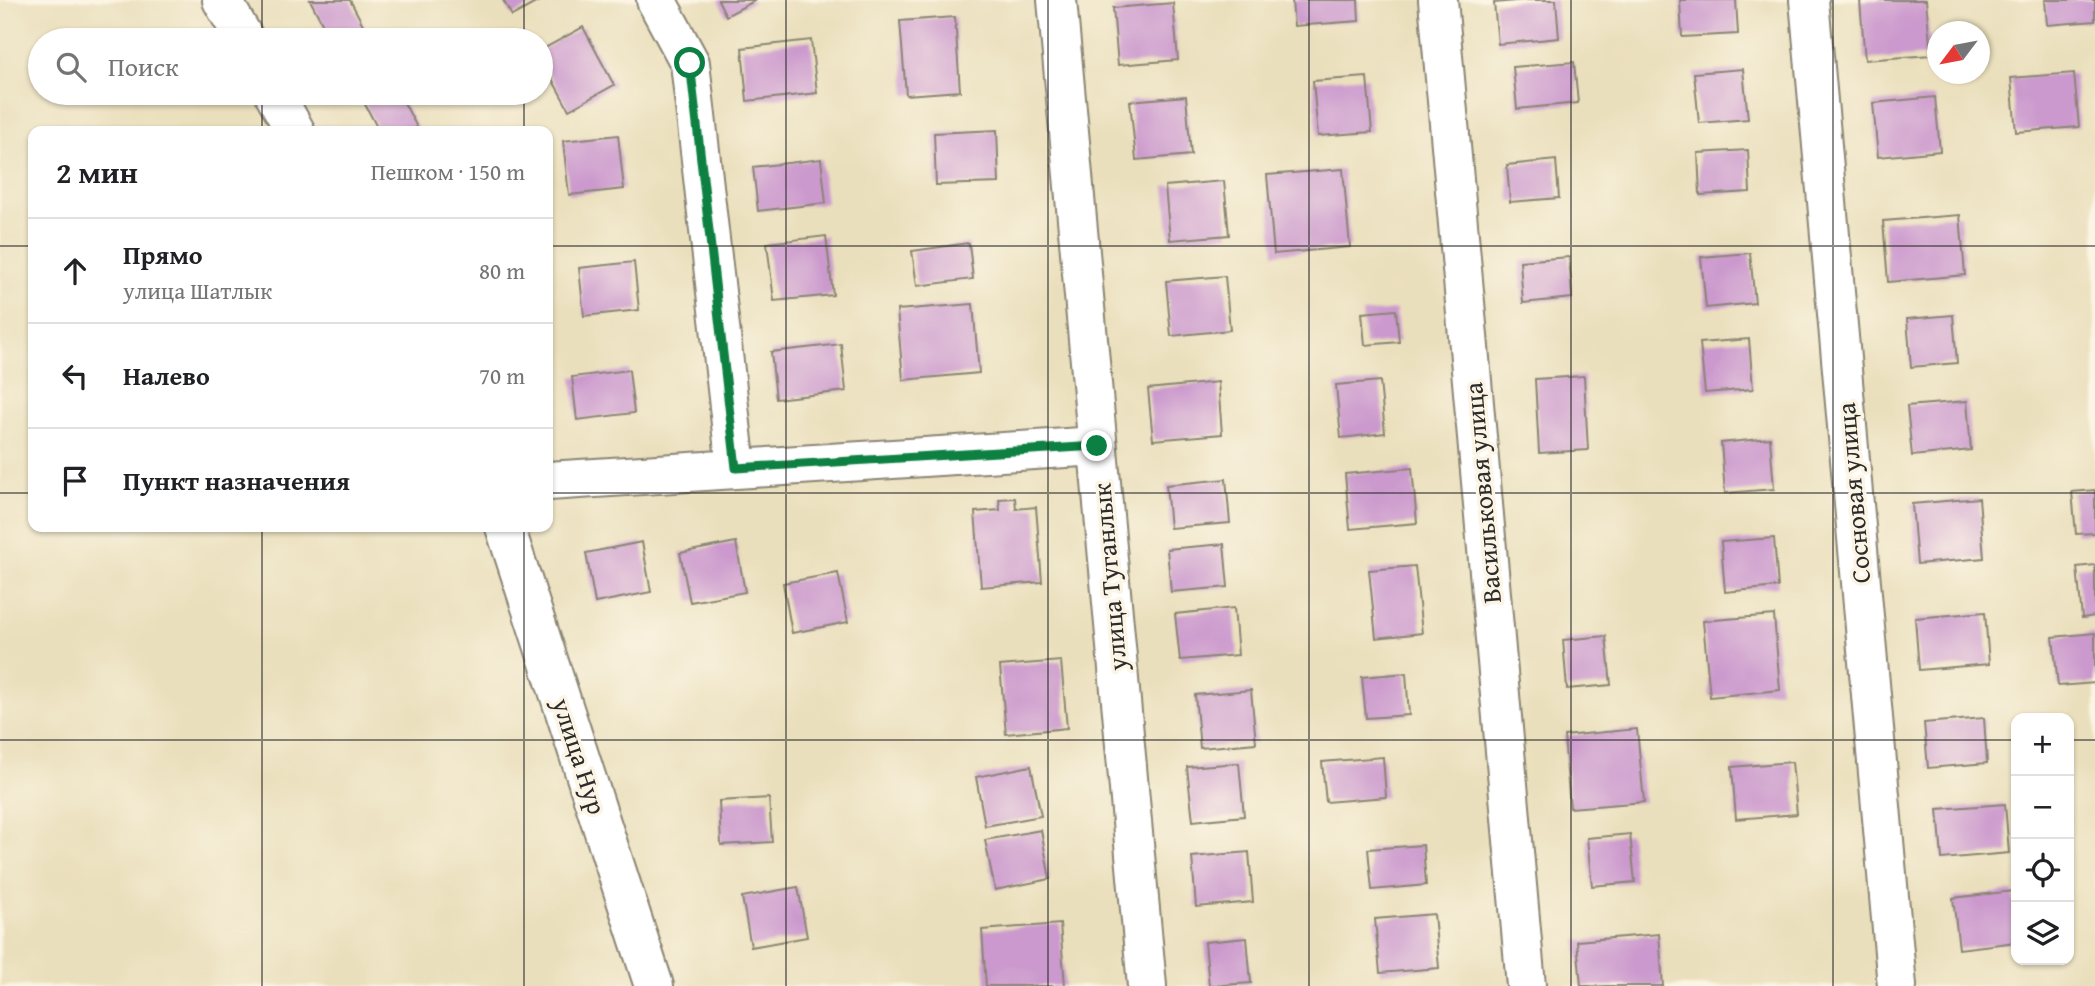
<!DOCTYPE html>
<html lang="ru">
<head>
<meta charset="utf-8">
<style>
  :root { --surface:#fff; --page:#f2f2f2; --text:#202124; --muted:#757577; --line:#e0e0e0 }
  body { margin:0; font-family:"Gentium Book Plus",serif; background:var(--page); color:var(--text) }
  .controls { position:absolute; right:21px; bottom:21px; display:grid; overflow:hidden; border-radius:14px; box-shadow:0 2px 5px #0004 }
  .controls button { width:63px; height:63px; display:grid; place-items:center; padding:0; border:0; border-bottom:2px solid var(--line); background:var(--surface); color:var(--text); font:35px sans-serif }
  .compass { position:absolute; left:1927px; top:21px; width:63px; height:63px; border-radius:50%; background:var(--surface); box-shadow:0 2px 5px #0004; rotate:238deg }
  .stop { position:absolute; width:21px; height:21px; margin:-16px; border:5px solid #0b8043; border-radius:50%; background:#fff }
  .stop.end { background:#0b8043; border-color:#fff; box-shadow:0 2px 7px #0008 }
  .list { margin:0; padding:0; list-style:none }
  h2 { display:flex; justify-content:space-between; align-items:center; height:91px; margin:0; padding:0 28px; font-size:30px }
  h2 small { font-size:23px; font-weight:400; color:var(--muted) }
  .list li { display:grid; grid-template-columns:46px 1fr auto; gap:21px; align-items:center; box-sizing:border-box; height:105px; padding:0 28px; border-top:2px solid var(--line) }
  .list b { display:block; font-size:26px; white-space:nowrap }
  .list p { margin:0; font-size:23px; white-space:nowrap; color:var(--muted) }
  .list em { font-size:23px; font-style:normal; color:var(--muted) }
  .icon { flex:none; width:38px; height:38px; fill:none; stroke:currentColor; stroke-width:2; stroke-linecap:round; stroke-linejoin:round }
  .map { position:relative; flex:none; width:2095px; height:986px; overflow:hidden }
  .search { position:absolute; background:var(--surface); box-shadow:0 2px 5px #0004; left:28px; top:28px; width:525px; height:77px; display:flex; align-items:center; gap:18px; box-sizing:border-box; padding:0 24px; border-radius:38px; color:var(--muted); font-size:26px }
  .panel { position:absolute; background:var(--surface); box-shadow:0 2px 5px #0004; left:28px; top:126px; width:525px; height:406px; border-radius:14px }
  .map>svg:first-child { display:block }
  .building { fill:#cb99cd }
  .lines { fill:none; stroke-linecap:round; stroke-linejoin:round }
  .minor-casing { stroke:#8a8574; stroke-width:42 }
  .minor { stroke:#fff; stroke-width:38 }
  .route { stroke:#0b8043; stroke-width:9 }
  .grid { fill:none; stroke:#2b2b2b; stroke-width:2; stroke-opacity:0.55 }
  .labels { text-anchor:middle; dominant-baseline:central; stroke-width:7; stroke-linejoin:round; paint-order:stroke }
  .street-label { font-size:26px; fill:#2b2b2b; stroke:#fcf5e5 }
</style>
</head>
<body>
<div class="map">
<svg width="2095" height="986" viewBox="0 0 2095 986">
  <rect width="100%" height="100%" fill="#fcf5e5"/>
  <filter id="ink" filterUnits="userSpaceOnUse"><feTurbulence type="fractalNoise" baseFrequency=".0143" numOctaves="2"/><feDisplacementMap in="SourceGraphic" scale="14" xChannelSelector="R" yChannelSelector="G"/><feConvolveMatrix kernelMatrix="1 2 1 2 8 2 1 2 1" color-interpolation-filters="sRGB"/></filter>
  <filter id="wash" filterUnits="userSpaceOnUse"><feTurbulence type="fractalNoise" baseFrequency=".00686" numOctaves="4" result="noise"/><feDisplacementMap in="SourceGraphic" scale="28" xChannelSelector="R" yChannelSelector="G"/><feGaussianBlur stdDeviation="1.57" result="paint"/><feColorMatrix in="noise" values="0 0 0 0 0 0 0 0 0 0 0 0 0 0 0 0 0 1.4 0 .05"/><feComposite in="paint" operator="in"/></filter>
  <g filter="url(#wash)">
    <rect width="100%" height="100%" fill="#eadfbc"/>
    <g id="blocks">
      <path class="building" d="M310,0H350L371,40H331Z
        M503,0H541L512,16Z
        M718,0H756L726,16Z
        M1292,0H1358L1359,21L1294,26Z
        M1525,0H1556L1559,38L1498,44L1494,3Z
        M1680,0H1736L1738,34L1682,37Z
        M1874,0H1926L1931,55L1865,60L1860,1Z
        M2045,0H2095V21L2047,25Z
        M1173,3L1178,60L1118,65L1113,8Z
        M955,17L960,91L906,95L900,21Z
        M583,27L614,85L569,110L541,59V50Z
        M811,40L817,93L747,101L742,48Z
        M1574,62L1578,103L1517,109L1513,67Z
        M1743,69L1748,119L1699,123L1694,73Z
        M2074,73L2079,127L2016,132L2011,78Z
        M1367,77L1372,132L1318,136L1313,81Z
        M359,93H399L419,131H379Z
        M1186,96L1191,155L1136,160L1130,101Z
        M1935,97L1940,151L1878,157L1873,103Z
        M997,130L999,183L936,185L934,133Z
        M618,135L624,189L569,195L563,141Z
        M1748,150L1750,192L1700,195L1698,153Z
        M821,159L826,203L758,211L753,167Z
        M1556,160L1559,198L1510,202L1507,165Z
        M1343,169L1350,247L1274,254L1267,175Z
        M1224,181L1229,235L1170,240L1165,186Z
        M1960,215L1965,275L1888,282L1883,221Z
        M826,236L833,295L774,301L767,243Z
        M969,243L973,279L917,286L912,251Z
        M1750,253L1755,303L1706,308L1701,257Z
        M1569,257L1572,298L1523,303L1520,261Z
        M634,262L639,310L584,316L579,268Z
        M1225,276L1230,330L1171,336L1166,281Z
        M973,304L979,373L903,380L897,310Z
        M1396,310L1399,342L1365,345L1362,313Z
        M1953,315L1957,363L1911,367L1907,319Z
        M1749,339L1753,389L1705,393L1700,343Z
        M841,344L846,391L776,399L771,352Z
        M629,370L634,413L577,420L572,377Z
        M1584,376L1588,450L1539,453L1535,379Z
        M1380,381L1385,433L1341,438L1336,385Z
        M1218,382L1222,434L1153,440L1148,389Z
        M1967,401L1971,450L1912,456L1907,406Z
        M1770,438L1774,489L1725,493L1721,443Z
        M1412,468L1417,523L1350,529L1345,474Z
        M1226,479L1230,523L1170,528L1166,485Z
        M2095,490V533L2076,534L2072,492Z
        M1015,498L1016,509L1036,507L1042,582L981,587L975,512L1000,510L999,499Z
        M1979,498L1984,558L1917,564L1912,504Z
        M1774,538L1778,587L1725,592L1721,542Z
        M642,542L651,592L595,603L586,553Z
        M736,542L745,592L690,602L680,553Z
        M1224,544L1228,587L1171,592L1167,549Z
        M2095,565V616L2082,618L2077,567Z
        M1415,566L1422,633L1376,638L1369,570Z
        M838,573L848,622L792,633L783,583Z
        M1234,608L1238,655L1180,660L1175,614Z
        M1985,612L1989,664L1919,670L1915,618Z
        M1774,615L1780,690L1710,697L1703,621Z
        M2095,633V683L2058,686L2053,637Z
        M1606,636L1611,685L1567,689L1563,640Z
        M1061,661L1067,728L1006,734L1000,666Z
        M1406,673L1409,715L1366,718L1362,677Z
        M1251,690L1256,743L1200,748L1195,695Z
        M1984,718L1987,763L1928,768L1924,723Z
        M1637,729L1644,802L1570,808L1564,736Z
        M1383,757L1386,797L1326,802L1322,762Z
        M1792,762L1797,814L1736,819L1732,767Z
        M1239,763L1244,816L1193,821L1187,767Z
        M1031,766L1041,816L985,826L976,777Z
        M769,798L772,842L721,845L719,801Z
        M2005,804L2009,853L1942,859L1938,809Z
        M1041,830L1050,879L995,890L985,840Z
        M1630,834L1635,882L1592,886L1587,838Z
        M1423,845L1426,885L1372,890L1368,849Z
        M1249,852L1253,902L1196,907L1192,857Z
        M798,887L807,937L751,947L742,897Z
        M2013,891L2016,942L1959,949L1953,898Z
        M1434,914L1439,968L1380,973L1375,919Z
        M1060,924L1065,986H986L982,930Z
        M1659,934L1663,986H1581L1577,941Z
        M1247,938L1251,983L1209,986L1205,942Z"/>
    </g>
  </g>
  <g filter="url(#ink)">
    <use href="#blocks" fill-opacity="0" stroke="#8a8574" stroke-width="2"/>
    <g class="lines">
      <g class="minor-casing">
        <path id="minor" d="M222,0L245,40
          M656,0L690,63L736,468
          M1057,0L1147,986
          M1438,0L1526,986
          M1809,0L1897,986
          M274,93L295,131
          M548,481L1097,446
          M505,527L654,986"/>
      </g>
      <use href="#minor" class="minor"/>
    </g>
  </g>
  <g class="lines" filter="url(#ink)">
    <path class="route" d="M690,63L736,468L1097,446"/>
  </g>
  <path class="grid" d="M262,0V40M524,0V40M786,0V986M1048,0V986M1309,0V986M1571,0V986M1833,0V986M262,93V131M524,93V131M0,246H33M548,246H2095M0,493H33M548,493H2095M262,527V986M524,527V986M0,740H2016M2069,740H2095"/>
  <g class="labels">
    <g class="street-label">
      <text transform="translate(1482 493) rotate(-95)">Васильковая улица</text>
      <text transform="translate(1853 493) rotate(-95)">Сосновая улица</text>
      <text transform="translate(1109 577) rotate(-95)">улица Туганлык</text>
      <text transform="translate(580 756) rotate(72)">улица Нур</text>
    </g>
  </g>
</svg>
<div class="controls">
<button>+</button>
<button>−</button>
<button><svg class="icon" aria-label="locate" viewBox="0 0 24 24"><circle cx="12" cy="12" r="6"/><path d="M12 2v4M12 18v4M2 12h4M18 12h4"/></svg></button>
<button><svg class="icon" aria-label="layers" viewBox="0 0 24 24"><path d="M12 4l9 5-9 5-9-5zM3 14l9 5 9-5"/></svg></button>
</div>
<svg class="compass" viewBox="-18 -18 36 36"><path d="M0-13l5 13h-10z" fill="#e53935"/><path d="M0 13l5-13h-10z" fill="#757577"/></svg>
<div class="stop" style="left:690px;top:63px"></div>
<div class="stop end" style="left:1097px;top:446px"></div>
<div class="search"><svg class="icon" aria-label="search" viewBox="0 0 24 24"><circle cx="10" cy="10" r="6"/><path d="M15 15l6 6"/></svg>Поиск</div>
<section class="panel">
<h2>2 мин<small>Пешком · 150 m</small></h2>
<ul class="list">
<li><svg class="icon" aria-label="ahead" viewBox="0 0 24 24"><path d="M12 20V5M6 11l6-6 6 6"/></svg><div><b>Прямо</b><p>улица Шатлык</p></div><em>80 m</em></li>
<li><svg class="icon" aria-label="left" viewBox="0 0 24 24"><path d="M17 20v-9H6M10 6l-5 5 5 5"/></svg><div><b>Налево</b></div><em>70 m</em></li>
<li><svg class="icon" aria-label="arrive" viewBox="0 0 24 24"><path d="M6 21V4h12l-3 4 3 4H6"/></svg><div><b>Пункт назначения</b></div></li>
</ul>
</section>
</div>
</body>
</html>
